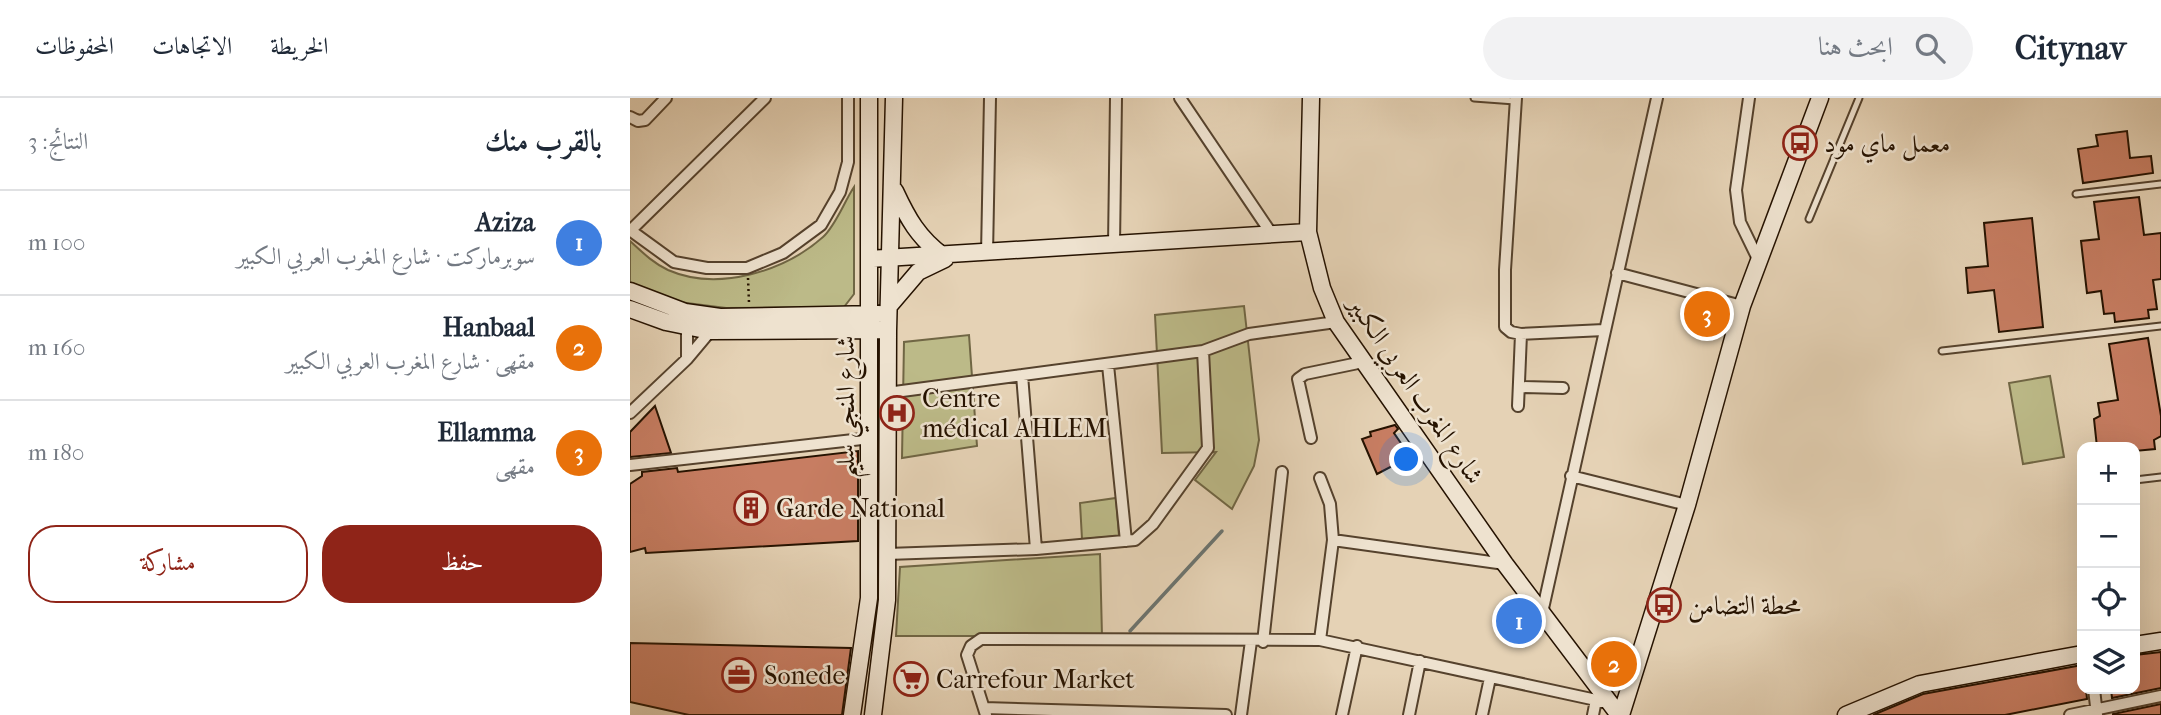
<!DOCTYPE html>
<html lang="ar">
<head>
<meta charset="utf-8">
<style>
  :root { --surface:#fff; --page:#f2f2f3; --text:#1f2937; --muted:#747a83; --line:#e0e1e3; --accent:#8f2418 }
  body { margin:0; font-family:"IM FELL French Canon",Amiri,serif; background:var(--page); color:var(--text); direction:rtl }
  .controls { position:absolute; right:21px; bottom:21px; display:grid; overflow:hidden; border-radius:14px; box-shadow:0 7px 28px #0002 }
  .controls button { width:63px; height:63px; display:grid; place-items:center; padding:0; border:0; border-bottom:2px solid var(--line); background:var(--surface); color:var(--text); font:35px sans-serif }
  .you { position:absolute; left:777px; top:362px; width:24px; height:24px; margin:-18px; border:5px solid #fff; border-radius:50%; background:#1a73e8; box-shadow:0 0 0 10px #1a73e833 }
  .badge { display:grid; place-items:center; width:46px; height:46px; border-radius:50%; background:var(--accent); color:#fff; font-size:23px; font-weight:700 }
  .pin { position:absolute; translate:-50% -50%; border:4px solid #fff; box-shadow:0 2px 7px #0006 }
  .list { margin:0; padding:0; list-style:none }
  h2 { display:flex; justify-content:space-between; align-items:center; height:91px; margin:0; padding:0 28px; font-size:30px }
  h2 small { font-size:23px; font-weight:400; color:var(--muted) }
  .list li { display:grid; grid-template-columns:46px 1fr auto; gap:21px; align-items:center; box-sizing:border-box; height:105px; padding:0 28px; border-top:2px solid var(--line) }
  .list b { display:block; font-size:26px; white-space:nowrap }
  .list p { margin:0; font-size:23px; white-space:nowrap; color:var(--muted) }
  .list em { font-size:23px; font-style:normal; color:var(--muted) }
  .actions { display:flex; gap:14px; padding:21px 28px }
  .actions a { flex:1; padding:16px 0; border:2px solid var(--accent); border-radius:28px; text-align:center; font-size:24px; color:var(--accent) }
  .actions .main { background:var(--accent); color:#fff }
  .icon { flex:none; width:38px; height:38px; fill:none; stroke:currentColor; stroke-width:2; stroke-linecap:round; stroke-linejoin:round }
  .map { position:relative; flex:none; width:1531px; height:617px; overflow:hidden; direction:ltr }
  header { display:flex; align-items:center; gap:42px; box-sizing:border-box; height:98px; padding:0 35px; background:var(--surface); border-bottom:2px solid var(--line) }
  header strong { font-size:33px }
  nav { display:flex; gap:38px; margin-inline-start:auto; font-size:24px }
  .search { width:490px; height:63px; background:var(--page); display:flex; align-items:center; gap:18px; box-sizing:border-box; padding:0 24px; border-radius:38px; color:var(--muted); font-size:26px }
  main { display:flex }
  aside { flex:1; background:var(--surface) }
  .map>svg:first-child { display:block }
  .green { fill:#bcba88; stroke:#706644; stroke-width:2 }
  .lines { fill:none; stroke-linecap:round; stroke-linejoin:round }
  .stream { stroke:#6c746f; stroke-width:3.5 }
  .building { fill:#c77d62; stroke:#251200; stroke-width:2 }
  .lane-casing { stroke:#55422d; stroke-width:9 }
  .street-casing { stroke:#55422d; stroke-width:14 }
  .secondary-casing { stroke:#251200; stroke-width:19 }
  .path { stroke:#251200; stroke-width:2.5; stroke-dasharray:2 3.5; stroke-linecap:butt }
  .lane { stroke:#eee2cf; stroke-width:5 }
  .street { stroke:#eee2cf; stroke-width:10 }
  .secondary { stroke:#eee2cf; stroke-width:16 }
  .labels { text-anchor:middle; dominant-baseline:central; stroke-width:5; stroke-linejoin:round; paint-order:stroke }
  .poi-label { font-size:26px; fill:#251200; stroke:#eee2cf; text-anchor:start }
  .street-label { font-size:26px; fill:#251200; stroke:#eee2cf }
</style>
</head>
<body>
<header>
<strong>Citynav</strong>
<div class="search"><svg class="icon" aria-label="search" viewBox="0 0 24 24"><circle cx="10" cy="10" r="6"/><path d="M15 15l6 6"/></svg>ابحث هنا</div>
<nav><a>الخريطة</a><a>الاتجاهات</a><a>المحفوظات</a></nav>
</header>
<main>
<div class="map">
<svg width="1531" height="617" viewBox="0 0 1531 617">
  <rect width="100%" height="100%" fill="#e5d2b5"/>
  <filter id="stains"><feTurbulence type="fractalNoise" baseFrequency=".00286" numOctaves="4"/><feColorMatrix values="0 0 0 0 .2 0 0 0 0 .09 0 0 0 0 .02 0 0 0 .5 -.17"/></filter>
  <radialGradient id="worn" r=".72"><stop offset=".6" stop-color="#630" stop-opacity="0"/><stop offset="1" stop-color="#630" stop-opacity=".3"/></radialGradient>
  <path class="green" d="M224,89V196L214,209L96,210L41,203L0,184V143C12,154 23,165 38,172C88,194 155,173 193,139C206,127 214,104 224,89Z
    M614,208L629,342L624,368L602,411L565,382L586,354L532,355L525,217Z
    M339,237L347,348L272,360L274,244Z
    M1420,278L1434,359L1393,366L1379,285Z
    M486,400L489,438L452,441L450,405Z
    M470,456L472,538H266L270,469Z"/>
  <g class="lines">
    <path class="stream" d="M500,533L592,433"/>
  </g>
  <path class="building" d="M1497,33L1500,60L1521,58L1523,75L1453,85L1448,51L1468,48L1466,37Z
    M1509,99L1514,137L1531,135V181L1523,182L1527,211L1518,212L1519,220L1485,224L1484,215L1474,216L1471,193L1457,195L1451,143L1469,141L1464,104Z
    M1402,120L1413,229L1369,234L1364,192L1338,195L1336,170L1358,168L1354,125Z
    M1518,240L1531,318V338L1524,342L1525,351L1505,353V349H1467L1464,321L1470,318L1468,305L1488,302L1479,246Z
    M25,308L41,355L0,359V334Z
    M765,327L768,331L764,335L777,354L770,357L772,363L747,376L732,341L741,338L740,334Z
    M228,353V443L16,455L15,450L0,454V386L12,378V374L47,370L48,374Z
    M0,545L221,550L212,617H59L0,604Z
    M1531,554V590L1482,600L1481,591H1505V557Z
    M1452,567V591H1456L1457,601L1375,617H1243L1293,596Z
    M1531,606V617H1483V616Z"/>
  <g class="lines">
    <g class="lane-casing">
      <path id="lane" d="M844,0L885,3
        M1446,96L1531,86
        M1179,121L1229,0
        M1312,253L1531,228
        M1505,382L1531,379"/>
    </g>
    <g class="street-casing">
      <path id="street" d="M550,0L641,135
        M886,0L875,172V229L881,234L891,236L974,232
        M1119,0L1106,92L1110,124L1129,163
        M0,19L8,23L15,22L36,0
        M0,132L44,164L77,170H117L153,155L191,127L210,94L218,64V0
        M0,133L135,0
        M484,147L486,0
        M357,156L360,0
        M987,175L1112,208
        M57,224V261
        M478,267L496,443
        M392,277L406,451
        M889,289L933,290
        M257,295L573,253L619,236L706,224
        M888,308L891,236
        M0,315L57,261L83,230
        M681,340L668,281L675,276L733,264
        M0,367L241,340
        M941,378L1057,407
        M690,380L700,406L703,442
        M257,456L406,451L505,442L523,426L578,350L573,253
        M912,515L1027,0
        M690,542L703,442L875,466
        M633,544L652,374
        M1464,591L1467,617
        M354,610L596,617
        M356,617L337,557L341,548L351,541L690,542L980,605
        M611,617L621,543
        M712,617L727,548
        M779,617L790,563
        M852,617L860,580
        M963,617L966,602
        M1440,617L1531,598"/>
    </g>
    <g class="secondary-casing">
      <path id="secondary" d="M265,93C278,121 288,139 313,158
        M678,134L681,0
        M239,161L678,134L692,190L706,224L875,466L989,617
        M0,193L55,214L90,219L249,216
        M259,208L288,174L315,161
        M0,211L36,224L80,233L250,232
        M1505,547L1531,543
        M222,617L239,500V0
        M243,617L257,502L258,233L264,0
        M991,617L1057,407L1112,208L1190,0
        M1216,617L1290,586L1452,556"/>
    </g>
    <path class="path" d="M118,180L119,205"/>
    <use href="#lane" class="lane"/>
    <use href="#street" class="street"/>
    <use href="#secondary" class="secondary"/>
  </g>
  <defs>
    <g id="bus-ring" transform="scale(1.75)"><circle r="9.5" fill="#eee2cf" stroke="#8f2418" stroke-width="1.5"/><path d="M-5-6H5V4H4V6H2V4H-2V6H-4V4H-5ZM-3.5-4V0h7V-4ZM-3.5 1.2v1.5H-2V1.2ZM2 1.2v1.5H3.5V1.2Z" fill="#8f2418"/></g>
    <g id="hospital-ring" transform="scale(1.75)"><circle r="9.5" fill="#eee2cf" stroke="#8f2418" stroke-width="1.5"/><path d="M-5-5h3v3.5h4V-5h3V5h-3V1.5h-4V5h-3Z" fill="#8f2418"/></g>
    <g id="building-ring" transform="scale(1.75)"><circle r="9.5" fill="#eee2cf" stroke="#8f2418" stroke-width="1.5"/><path d="M-4-6H4V6H1V3H-1V6H-4ZM-2.5-4.3h1.7v1.8h-1.7ZM.8-4.3h1.7v1.8H.8ZM-2.5-1h1.7V.8h-1.7ZM.8-1h1.7V.8H.8Z" fill="#8f2418"/></g>
    <g id="office-ring" transform="scale(1.75)"><circle r="9.5" fill="#eee2cf" stroke="#8f2418" stroke-width="1.5"/><path d="M-6-3h4V-5.5h4V-3h4V5H-6ZM-1-4.5V-3h2v-1.5ZM-6 0V1H6V0Z" fill="#8f2418"/></g>
    <g id="supermarket-ring" transform="scale(1.75)"><circle r="9.5" fill="#eee2cf" stroke="#8f2418" stroke-width="1.5"/><path d="M-6-5.5h2.5l.6 2H6L4.5 2H-2.5L-4.4-4H-6ZM-1.5 3.2a1.3 1.3 0 1 0 .1 0ZM3 3.2a1.3 1.3 0 1 0 .1 0Z" fill="#8f2418"/></g>
  </defs>
  <g fill-rule="evenodd">
    <use href="#bus-ring" x="1170" y="45"/>
    <use href="#hospital-ring" x="267" y="315"/>
    <use href="#building-ring" x="121" y="410"/>
    <use href="#bus-ring" x="1034" y="507"/>
    <use href="#office-ring" x="109" y="577"/>
    <use href="#supermarket-ring" x="281" y="581"/>
  </g>
  <g class="labels">
    <g class="poi-label">
      <text x="1194" y="45">معمل ماي مود</text>
      <text x="292" y="300">Centre<tspan x="292" dy="30">médical AHLEM</tspan></text>
      <text x="146" y="410">Garde National</text>
      <text x="1058" y="507">محطة التضامن</text>
      <text x="134" y="577">Sonede</text>
      <text x="306" y="581">Carrefour Market</text>
    </g>
    <g class="street-label">
      <text transform="translate(786 292) rotate(56)">شارع المغرب العربي الكبير</text>
      <text transform="translate(215 309) rotate(-90)">شارع المنجي سليم</text>
    </g>
  </g>
  <rect width="100%" height="100%" filter="url(#stains)"/>
  <rect width="100%" height="100%" fill="url(#worn)"/>
</svg>
<div class="controls">
<button>+</button>
<button>−</button>
<button><svg class="icon" aria-label="locate" viewBox="0 0 24 24"><circle cx="12" cy="12" r="6"/><path d="M12 2v4M12 18v4M2 12h4M18 12h4"/></svg></button>
<button><svg class="icon" aria-label="layers" viewBox="0 0 24 24"><path d="M12 4l9 5-9 5-9-5zM3 14l9 5 9-5"/></svg></button>
</div>
<div class="you"></div>
<div class="pin badge" style="left:889px;top:523px;background:#3f7fe0">1</div>
<div class="pin badge" style="left:984px;top:566px;background:#e8710a">2</div>
<div class="pin badge" style="left:1077px;top:216px;background:#e8710a">3</div>
</div>
<aside>
<h2>بالقرب منك<small>النتائج: 3</small></h2>
<ul class="list">
<li><span class="badge" style="background:#3f7fe0">1</span><div><b>Aziza</b><p>سوبرماركت · شارع المغرب العربي الكبير</p></div><em>100 m</em></li>
<li><span class="badge" style="background:#e8710a">2</span><div><b>Hanbaal</b><p>مقهى · شارع المغرب العربي الكبير</p></div><em>160 m</em></li>
<li><span class="badge" style="background:#e8710a">3</span><div><b>Ellamma</b><p>مقهى</p></div><em>180 m</em></li>
</ul>
<div class="actions"><a class="main">حفظ</a><a>مشاركة</a></div>
</aside>
</main>
</body>
</html>
